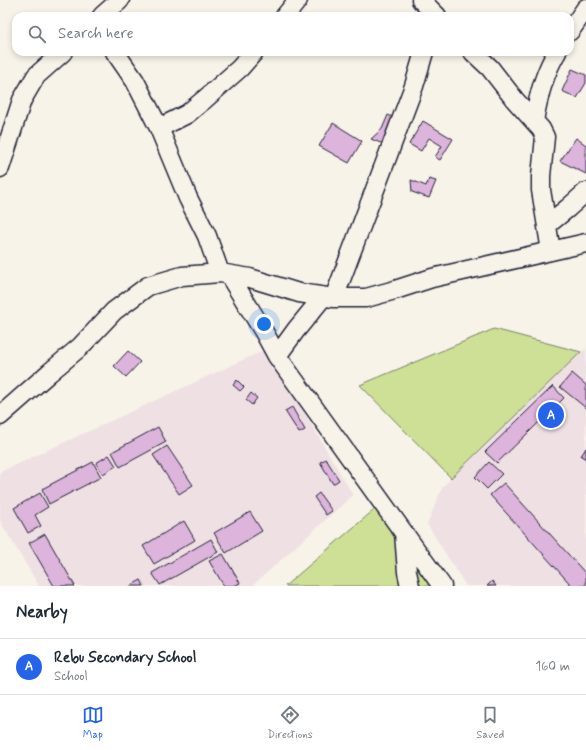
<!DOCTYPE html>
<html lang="en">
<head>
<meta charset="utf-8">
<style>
  :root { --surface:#fff; --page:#f6f6f7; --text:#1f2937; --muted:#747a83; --line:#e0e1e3; --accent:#2563eb }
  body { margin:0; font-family:Mynerve,sans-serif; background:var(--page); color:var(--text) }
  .you { position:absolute; left:264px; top:324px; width:14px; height:14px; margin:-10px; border:3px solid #fff; border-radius:50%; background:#1a73e8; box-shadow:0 0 0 6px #1a73e833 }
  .badge { display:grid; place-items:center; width:26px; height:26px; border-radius:50%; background:var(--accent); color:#fff; font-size:13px; font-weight:700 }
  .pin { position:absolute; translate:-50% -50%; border:2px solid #fff; box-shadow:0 1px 4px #0006 }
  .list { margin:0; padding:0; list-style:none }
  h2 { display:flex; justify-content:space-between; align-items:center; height:52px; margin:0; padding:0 16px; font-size:17px }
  h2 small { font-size:13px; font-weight:400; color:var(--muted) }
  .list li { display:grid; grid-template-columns:26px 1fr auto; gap:12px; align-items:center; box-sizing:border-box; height:56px; padding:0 16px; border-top:1px solid var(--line) }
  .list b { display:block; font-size:15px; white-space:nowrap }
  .list p { margin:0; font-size:13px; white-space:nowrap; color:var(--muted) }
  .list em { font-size:13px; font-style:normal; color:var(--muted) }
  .icon { flex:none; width:22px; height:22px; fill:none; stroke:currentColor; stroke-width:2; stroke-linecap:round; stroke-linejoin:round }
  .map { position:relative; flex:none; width:586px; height:586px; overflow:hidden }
  .search { position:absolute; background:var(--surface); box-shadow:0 2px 6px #0003; left:12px; right:12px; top:12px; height:44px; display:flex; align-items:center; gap:10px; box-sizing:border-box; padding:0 14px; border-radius:12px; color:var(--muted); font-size:15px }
  .sheet { height:108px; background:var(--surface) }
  nav { display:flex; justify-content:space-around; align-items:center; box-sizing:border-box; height:56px; border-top:1px solid var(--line); background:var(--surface); font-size:11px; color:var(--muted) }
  nav a { display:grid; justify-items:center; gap:2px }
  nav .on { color:var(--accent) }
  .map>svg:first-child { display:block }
  .built { fill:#efe0e4 }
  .green { fill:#cde095; stroke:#788168 }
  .building { fill:#ddb4db; stroke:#22223b }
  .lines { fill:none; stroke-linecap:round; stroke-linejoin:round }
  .minor-casing { stroke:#22223b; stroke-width:21 }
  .minor { stroke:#f7f3e8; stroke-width:18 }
</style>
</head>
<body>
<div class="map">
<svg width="586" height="586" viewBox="0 0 586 586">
  <rect width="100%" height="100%" fill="#f7f3e8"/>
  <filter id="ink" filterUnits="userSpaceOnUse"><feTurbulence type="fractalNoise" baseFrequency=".025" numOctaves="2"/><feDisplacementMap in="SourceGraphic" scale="8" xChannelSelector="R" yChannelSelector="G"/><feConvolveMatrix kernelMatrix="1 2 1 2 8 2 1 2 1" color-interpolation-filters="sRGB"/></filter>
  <g filter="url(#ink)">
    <path class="built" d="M267,349L353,495L252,586H39L0,521V472Z
      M586,349V586H466L427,524L442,488L451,478L581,352Z"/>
    <path class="green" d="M494,329L581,352L451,478L360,385Z
      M375,509L433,586H285Z"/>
    <path class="building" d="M572,69L586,75V83L577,98L562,91Z
      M388,115L395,118L383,144L371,139L382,129Z
      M423,121L453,139L440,160L435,157L442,146L429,138L421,151L409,144Z
      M333,123L362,141L349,163L319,146Z
      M576,138L586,145V174L560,161Z
      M429,179L436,181L429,198L412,192L411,180L426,186Z
      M128,351L140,362L126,377L114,366Z
      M572,373L586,385V408L560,387Z
      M237,380L244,387L240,391L233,385Z
      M553,386L564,398L497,463L485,452Z
      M251,393L257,398L252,405L246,400Z
      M292,407L305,430L299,433L285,411Z
      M158,427L166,442L120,467L112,452Z
      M167,446L193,485L179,494L153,455Z
      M586,448V459L581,456Z
      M109,455L116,466L103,474L96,463Z
      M326,459L339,480L333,484L320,462Z
      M93,462L101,477L49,504L42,489Z
      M489,462L502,474L487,489L475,477Z
      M504,483L586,574V586H572L490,495Z
      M40,493L48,507L35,515L41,526L28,533L14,508Z
      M319,493L332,511L326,515L314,497Z
      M250,512L262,531L226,553L214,533Z
      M184,521L195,540L154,564L143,546Z
      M45,534L75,586H54L29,543Z
      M211,539L218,552L160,585L152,573Z
      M223,554L240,583L234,586H224L209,561Z
      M141,580L144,586H130Z
      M492,581L496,586H487Z"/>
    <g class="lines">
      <g class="minor-casing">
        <path id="minor" d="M421,0L437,16
          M102,16L120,0
          M285,16L298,0
          M570,31L586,8
          M115,52L135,81L159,128L188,198L207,236L220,273
          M473,52L490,68L515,100L541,129L545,137L541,176V190L551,251
          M534,121C538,97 544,73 557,52
          M159,128L187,114L205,99L240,68L254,52
          M0,168L22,100L36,76L63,52
          M547,225L568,208L586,192
          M229,275L264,332L277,356L442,586
          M334,298L414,86L424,52
          M277,356L296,330L323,297
          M0,416L49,373L80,347L114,311L148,286L182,276L220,273L250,278L299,293L334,298H366L395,290L432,278L586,243
          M404,533L407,572L410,586"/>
      </g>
      <use href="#minor" class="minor"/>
    </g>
  </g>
</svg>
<div class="you"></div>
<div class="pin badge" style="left:551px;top:415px">A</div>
<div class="search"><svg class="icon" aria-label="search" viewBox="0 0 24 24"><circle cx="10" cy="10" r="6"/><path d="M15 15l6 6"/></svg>Search here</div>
</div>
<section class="sheet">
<h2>Nearby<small></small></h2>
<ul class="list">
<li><span class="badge">A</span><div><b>Rebu Secondary School</b><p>School</p></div><em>160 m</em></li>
</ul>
</section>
<nav>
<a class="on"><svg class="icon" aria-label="map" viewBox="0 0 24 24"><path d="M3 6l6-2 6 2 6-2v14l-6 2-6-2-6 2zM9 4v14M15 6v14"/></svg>Map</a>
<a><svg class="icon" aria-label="directions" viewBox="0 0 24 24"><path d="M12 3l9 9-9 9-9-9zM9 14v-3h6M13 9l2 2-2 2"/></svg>Directions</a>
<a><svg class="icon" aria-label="saved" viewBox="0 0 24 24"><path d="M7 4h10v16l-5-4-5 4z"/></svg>Saved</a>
</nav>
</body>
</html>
